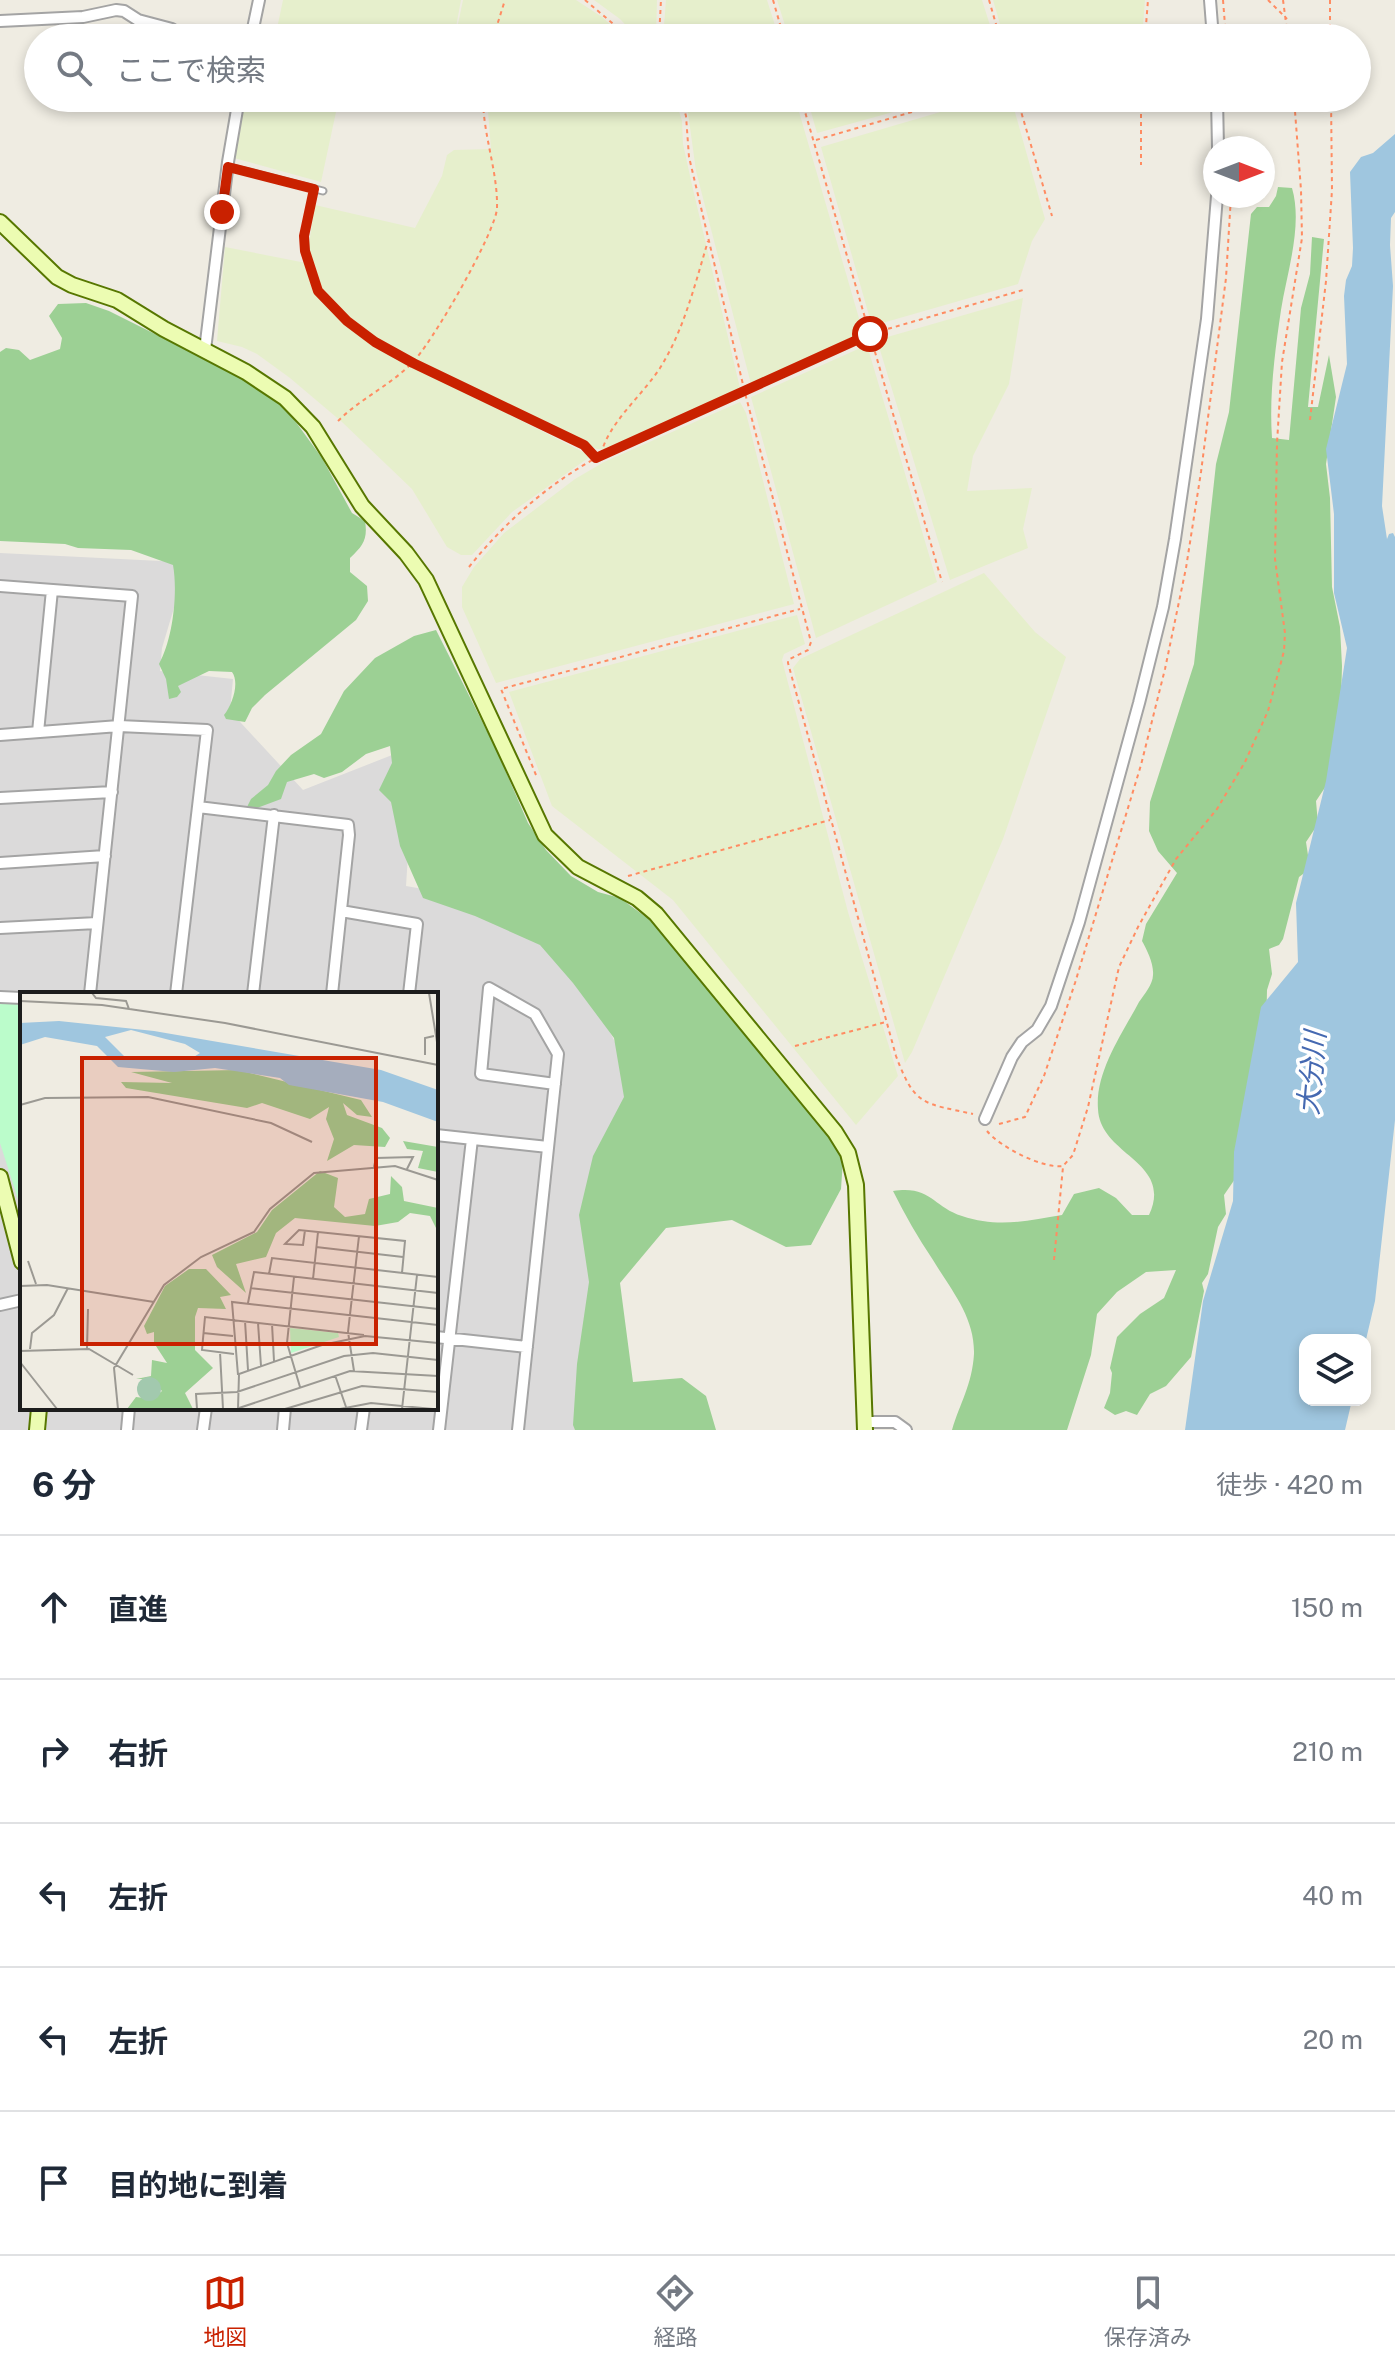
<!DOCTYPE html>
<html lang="ja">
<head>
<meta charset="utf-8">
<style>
  :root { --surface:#fff; --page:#f2f2f3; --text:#1f2937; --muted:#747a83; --line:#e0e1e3; --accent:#c92100 }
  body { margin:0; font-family:"Public Sans","Noto Sans JP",sans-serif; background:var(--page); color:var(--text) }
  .controls { position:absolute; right:24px; bottom:24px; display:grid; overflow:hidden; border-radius:16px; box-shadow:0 4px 12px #0003 }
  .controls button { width:72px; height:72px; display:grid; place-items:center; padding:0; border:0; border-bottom:2px solid var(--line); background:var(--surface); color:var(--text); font:40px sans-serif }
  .compass { position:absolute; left:1203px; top:136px; width:72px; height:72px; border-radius:50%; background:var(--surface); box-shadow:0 4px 12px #0003; rotate:90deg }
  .stop { position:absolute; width:24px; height:24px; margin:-18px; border:6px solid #c92100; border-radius:50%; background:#fff }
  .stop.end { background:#c92100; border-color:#fff; box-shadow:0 2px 8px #0008 }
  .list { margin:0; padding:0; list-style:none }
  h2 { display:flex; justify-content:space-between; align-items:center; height:104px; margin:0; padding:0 32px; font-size:34px }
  h2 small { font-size:26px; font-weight:400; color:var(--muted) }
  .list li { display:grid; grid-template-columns:52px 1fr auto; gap:24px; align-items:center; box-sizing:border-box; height:144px; padding:0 32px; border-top:2px solid var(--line) }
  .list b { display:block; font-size:30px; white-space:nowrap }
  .list em { font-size:26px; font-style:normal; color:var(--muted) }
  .icon { flex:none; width:44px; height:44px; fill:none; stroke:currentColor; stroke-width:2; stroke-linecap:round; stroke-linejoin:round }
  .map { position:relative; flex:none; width:1395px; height:1430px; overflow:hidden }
  .search { position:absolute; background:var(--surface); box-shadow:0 4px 12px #0003; left:24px; right:24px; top:24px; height:88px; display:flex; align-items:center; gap:20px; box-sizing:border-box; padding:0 28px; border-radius:44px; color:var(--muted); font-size:30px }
  .sheet { height:824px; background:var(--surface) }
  nav { display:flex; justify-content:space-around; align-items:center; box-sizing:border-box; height:112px; border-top:2px solid var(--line); background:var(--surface); font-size:22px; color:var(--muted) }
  nav a { display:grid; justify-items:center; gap:4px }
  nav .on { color:var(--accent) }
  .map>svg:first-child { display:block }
  .residential { fill:#dbdada; fill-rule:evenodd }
  .farmland { fill:#e6efcc }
  .forest { fill:#9cd094 }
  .park { fill:#bbfccb }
  .water { fill:#9fc6df }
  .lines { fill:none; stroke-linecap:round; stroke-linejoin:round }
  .lane-casing { stroke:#a4a4a4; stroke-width:9 }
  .street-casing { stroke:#a4a4a4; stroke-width:14 }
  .secondary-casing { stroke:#577700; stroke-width:18 }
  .path { stroke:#ff8c62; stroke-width:2; stroke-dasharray:4 4; stroke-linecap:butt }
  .lane { stroke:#fff; stroke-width:5 }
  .street { stroke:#fff; stroke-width:10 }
  .secondary { stroke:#ecfcb2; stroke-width:14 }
  .route { stroke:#c92100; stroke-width:10 }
  .labels { text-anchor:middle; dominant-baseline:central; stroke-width:7; stroke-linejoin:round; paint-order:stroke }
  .water-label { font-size:28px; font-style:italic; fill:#4569b1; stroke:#fff }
  .inset-road { fill:none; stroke:#9b9993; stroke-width:2 }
  .view { fill:#c92100; fill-opacity:0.15; stroke:#c92100; stroke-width:4 }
  .inset-edge { fill:none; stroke:#1d1d1d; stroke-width:4 }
</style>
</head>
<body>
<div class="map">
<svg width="1395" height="1430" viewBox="0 0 1395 1430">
  <rect width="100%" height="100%" fill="#efece2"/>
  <path class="residential" d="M0,553L181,562L179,591L162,648L160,671L233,679L230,711L303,790L415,746L406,886L486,900L577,966L639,1090L595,1430H0ZM22,994H436V1408H22Z"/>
  <path class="farmland" d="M283,0H461L454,38H275Z
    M463,0H576L602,17L625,38H455Z
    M594,0H657L656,38H638L620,19Z
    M666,0H767L779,38H663Z
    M777,0H982L994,38H789Z
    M993,0H1145L1142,38H1004Z
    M246,98H339L321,182L234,158Z
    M487,98H675L682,121L683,144L692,185L740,388L607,449H597L391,347L354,323L322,293L308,250L315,205L415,228L442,176L447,155L454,150L491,149Z
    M686,98H795L863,332L751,384L696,171Z
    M807,98H944L817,133Z
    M988,98H1011L1045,219L1032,241L1018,284L872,326L821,147Z
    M225,247L306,263L312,286L322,303L374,346L591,456L512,512L472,555H461L447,547L412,489L342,422L290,378L257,354L242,347L217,341Z
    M1023,298L1009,384L973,456L967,491L1032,488L1023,529L1028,548L950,580L877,340Z
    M867,345L937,582L816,638L751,397Z
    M740,402L746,413L794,604L496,683L462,607V587L474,567L504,533L575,479L604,462Z
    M984,573L1035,632L1066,657L1003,839L912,1052L905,1063L793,668L800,659Z
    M797,615L805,644L784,654L782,660L848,912L898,1076L856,1125L673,900L552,806L509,692Z"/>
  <path class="forest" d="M1278,187L1292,188C1303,226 1287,272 1281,310C1275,351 1269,396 1272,438L1289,440L1301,308L1310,274L1312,237L1324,239L1308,407H1318L1329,355L1336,397L1326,464L1330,498L1332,587L1340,627L1342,666L1341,701L1328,783L1316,801L1318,824L1306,842L1309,862L1307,871L1299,877L1283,939L1279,945L1269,949L1272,974L1267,990L1266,1038L1235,1179L1224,1195L1226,1214L1218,1227L1208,1274L1202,1283L1204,1291L1191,1357L1166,1386L1150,1394L1137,1415L1126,1411L1115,1415L1104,1408L1110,1393L1112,1373L1110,1368L1117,1337L1140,1314L1164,1298L1176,1270L1146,1272L1117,1292L1097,1314L1091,1355L1067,1430H952C960,1403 972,1385 974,1354C975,1317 951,1290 933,1260C918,1238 905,1215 893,1191C931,1185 933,1207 962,1216C998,1228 1026,1221 1062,1215L1074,1194L1099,1188L1116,1198L1132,1215H1149C1174,1161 1100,1156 1098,1109C1095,1072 1122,1034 1139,1002C1144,995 1153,984 1153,975C1154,964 1147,950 1142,941L1146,924L1177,873L1158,851L1149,831L1150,802L1194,664L1216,464L1229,412L1251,214L1257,207H1269L1276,196Z
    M86,303L109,311L251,382L282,403L322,458L352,513L365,521C368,539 363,546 350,558V572L367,586L368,601L356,620L265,695L252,708L245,722L226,719L224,715C232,705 240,683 232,672L209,671L178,686L181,692L177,697L169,699L166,679L159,664C173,639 178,593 173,565L131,550L78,548L65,544L0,541V352L6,348L19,350L30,360L60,349L62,338L49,316L58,304Z
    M436,630L496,749L528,823L546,850L571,876L598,892L620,898L654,923L809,1106L843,1159L841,1189L811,1245L786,1247L732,1220L666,1228L620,1283L633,1382L682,1378L706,1396L716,1430H575L573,1425L577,1364L589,1282L579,1215L593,1156L624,1097L614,1038L573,983L540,945L475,916L423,898L400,846L391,802L379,790L392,763L390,746L366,754L342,772L324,778L314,774L287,782L281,799L257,808L247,807L251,799L268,785L276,771L291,755L321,734L344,691L375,658L414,636Z"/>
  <path class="park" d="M0,1003L22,1004V1212L0,1143Z"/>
  <path class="water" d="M1395,134V212L1391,218L1390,245L1393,286L1382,506L1387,539L1389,534L1393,533L1395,537V1120L1375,1301L1365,1344V1340H1305V1400H1352L1345,1430H1185L1203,1301L1233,1201L1234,1152L1261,1007L1298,962L1296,903L1326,781L1347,648L1334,593V514L1326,449L1347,364L1344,296L1346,280L1352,266L1353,248L1350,172L1361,157L1373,153Z"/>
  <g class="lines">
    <g class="lane-casing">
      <path id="lane" d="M229,167L323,191"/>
    </g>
    <g class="street-casing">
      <path id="street" d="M1210,0L1213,38
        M0,21L83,17L116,10L124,11L138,20L172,29
        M251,38L259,0
        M1217,98L1218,148
        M205,350L228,162L239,98
        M0,586L132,596L90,994
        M38,732L52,590
        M0,735L119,726L207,730L176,994
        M0,798L112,792
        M198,807L348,825L349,835L332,994
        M0,863L105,856
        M341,911L417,924L409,994
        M0,928L97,923
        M253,994L274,815
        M0,997L22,998
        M985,1119L1012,1057L1022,1042L1037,1030L1051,1006L1079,922L1139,703L1163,607L1175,539L1207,319L1217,196
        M436,1135L548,1147
        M0,1305L22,1300
        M436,1337L527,1347
        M865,1422H895L906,1430
        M127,1430L129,1408
        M203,1430L206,1408
        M283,1430L285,1408
        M361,1430L364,1408
        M439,1430L472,1139
        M518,1430L558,1054L535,1014L489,988L481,1074L555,1084"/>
    </g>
    <g class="secondary-casing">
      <path id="secondary" d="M0,222L57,277L72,285L117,300L164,329L246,372L285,398L313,427L362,506L406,553L426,580L545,835L578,867L637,898L656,914L835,1132L848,1153L856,1185L865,1430
        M0,1177L22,1262
        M37,1430L39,1408"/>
    </g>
    <path class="path" d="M585,0L630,38
      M773,0L784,38
      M989,0L1000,38
      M1223,0L1226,38
      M1268,0L1287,19
      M1283,0L1288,38
      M1330,0V38
      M493,38L505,0
      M659,38L661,0
      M1145,38L1148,0
      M681,98L686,116L689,157L745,393L811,642L808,650L788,660V663L896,1056C915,1107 924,1103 973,1114
      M801,98L942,582
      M1017,98L1052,216
      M1141,98V165
      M816,140L960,98
      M312,198C305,234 301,252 316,288C338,340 528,418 584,445L595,456
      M1310,420L1326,281L1332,190L1331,98
      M338,421C360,399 389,386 411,364C430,347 496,232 497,208C498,172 483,135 483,98
      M601,454C609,422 642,396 660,368C684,330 695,284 708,241
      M469,567C504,523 550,482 600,456L870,334L1023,290
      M536,775L501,689L800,609
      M628,876L830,820
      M795,1046L886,1022
      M999,1124L1025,1117L1044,1076L1075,983L1141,765L1165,669L1186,568L1201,472L1226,278L1231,196
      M987,1131C1000,1147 1043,1169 1063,1166L1073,1155L1088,1107L1119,967L1138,927L1176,859L1217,809L1245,762L1268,711L1284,651L1285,633L1275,559L1277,443L1282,362L1302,238L1301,190L1294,98
      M1054,1260L1063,1167"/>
    <use href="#lane" class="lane"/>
    <use href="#street" class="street"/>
    <use href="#secondary" class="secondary"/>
  </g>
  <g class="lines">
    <path class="route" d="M222,212L228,167L314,189L304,236L305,251L318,291L347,321L375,342L413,363L584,445L596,458L870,334"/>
  </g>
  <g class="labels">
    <g class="water-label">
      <text transform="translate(1311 1073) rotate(-85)">大分川</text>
    </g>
  </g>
  <g transform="translate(20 992)">
    <rect width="418" height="418" fill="#efece2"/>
    <path d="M218,78L341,108L352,125L337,123L323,111L327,123L362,136L370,146L365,155L334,153L307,169L314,147L306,127L309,115L290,127L242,111L227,116L106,96L101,90L152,91L111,80ZM383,149L418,155V180L398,176L403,159L387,157ZM300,179L318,186L314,215L325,225L345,222L349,207L370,202L371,184L382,195L384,209L418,216V240L410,224L390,221L378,230L355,234L275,226L256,241L246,265L216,272L226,301L197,275L192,263L237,240L252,218ZM169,277H186L211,303L200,305L206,317L178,316L175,325V358L193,376L165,401L173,417H107L116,405L132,407L142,399L131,387H116L131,384L132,368L147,371L134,351V340L127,342L124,334L145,294Z" fill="#9cd094"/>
    <path d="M117 397a12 12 0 1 1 24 0a12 12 0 1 1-24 0Z" fill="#a2c9ae"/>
    <path d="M270,336L318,341L319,345L271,361Z" fill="#bbfccb"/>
    <path d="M39,29L134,39L361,78L418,98V130L363,110L269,93L260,86L195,76L154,80L98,75L77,54L25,45L0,53V31ZM111,38L165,52L180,61L169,68L107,67L85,45Z" fill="#9fc6df" fill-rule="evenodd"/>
    <path class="inset-road" d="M72,1L76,6L106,9L109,17M409,1L418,56M0,9L82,13L205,31L418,73M405,63V46L414,44M0,113L25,106L128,105L251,131L292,150M354,175L356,166L393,165L387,177M285,238L283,253L265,252L279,238L385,249L382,281M296,255L383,265M8,269L16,292M249,282L252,266L418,285M274,285L267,351L280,395M293,287L298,240M0,294L27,293L134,310M230,296L418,317M228,311L234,280L418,301M225,329L228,378M238,331L241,374M252,332L254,369M183,341L213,344M10,357L12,341L34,323L48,296M67,357L68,317M0,359L69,357L113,383M200,360L203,417M214,362L182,358L185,325L344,343M0,370L37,417M334,379L328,340L339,244M218,383L212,310L418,333M315,383L326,415M219,416L330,379L418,384M98,417L94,376L144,293L181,265L234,240L250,217L294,181L375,174L418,188M177,417L176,402L217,400L324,364L353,361L418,368M218,417L219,382L302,353L345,344L418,351M265,417L342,394L418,400M320,417L351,411L413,417M382,417L397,283"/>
    <path class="view" d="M62,66H356V352H62Z"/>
    <rect width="418" height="418" class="inset-edge"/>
  </g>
</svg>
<div class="controls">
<button><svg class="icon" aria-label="layers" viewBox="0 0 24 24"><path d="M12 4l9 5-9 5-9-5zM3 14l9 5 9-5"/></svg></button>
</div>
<svg class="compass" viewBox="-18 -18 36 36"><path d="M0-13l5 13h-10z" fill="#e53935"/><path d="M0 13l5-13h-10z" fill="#747a83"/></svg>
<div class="stop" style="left:870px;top:334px"></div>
<div class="stop end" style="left:222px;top:212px"></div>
<div class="search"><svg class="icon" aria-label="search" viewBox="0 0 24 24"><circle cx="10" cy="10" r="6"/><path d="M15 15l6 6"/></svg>ここで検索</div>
</div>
<section class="sheet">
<h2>6 分<small>徒歩 · 420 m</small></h2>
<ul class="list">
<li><svg class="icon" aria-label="ahead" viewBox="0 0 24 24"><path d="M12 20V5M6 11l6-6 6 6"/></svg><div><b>直進</b></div><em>150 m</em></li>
<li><svg class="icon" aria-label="right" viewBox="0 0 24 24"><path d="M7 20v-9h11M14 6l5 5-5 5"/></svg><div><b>右折</b></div><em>210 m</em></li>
<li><svg class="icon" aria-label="left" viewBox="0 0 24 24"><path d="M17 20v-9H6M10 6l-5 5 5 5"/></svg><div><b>左折</b></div><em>40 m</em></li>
<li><svg class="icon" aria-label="left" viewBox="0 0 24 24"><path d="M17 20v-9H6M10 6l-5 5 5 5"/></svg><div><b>左折</b></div><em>20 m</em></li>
<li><svg class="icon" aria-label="arrive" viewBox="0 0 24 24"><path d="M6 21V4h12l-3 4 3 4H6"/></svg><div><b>目的地に到着</b></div></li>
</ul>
</section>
<nav>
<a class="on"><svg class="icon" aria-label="map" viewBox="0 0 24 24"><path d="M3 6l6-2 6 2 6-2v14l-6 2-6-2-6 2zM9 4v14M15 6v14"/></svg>地図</a>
<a><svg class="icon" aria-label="directions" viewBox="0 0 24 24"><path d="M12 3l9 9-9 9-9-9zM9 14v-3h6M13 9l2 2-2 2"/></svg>経路</a>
<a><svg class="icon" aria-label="saved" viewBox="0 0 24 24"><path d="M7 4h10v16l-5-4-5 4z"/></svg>保存済み</a>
</nav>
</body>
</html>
